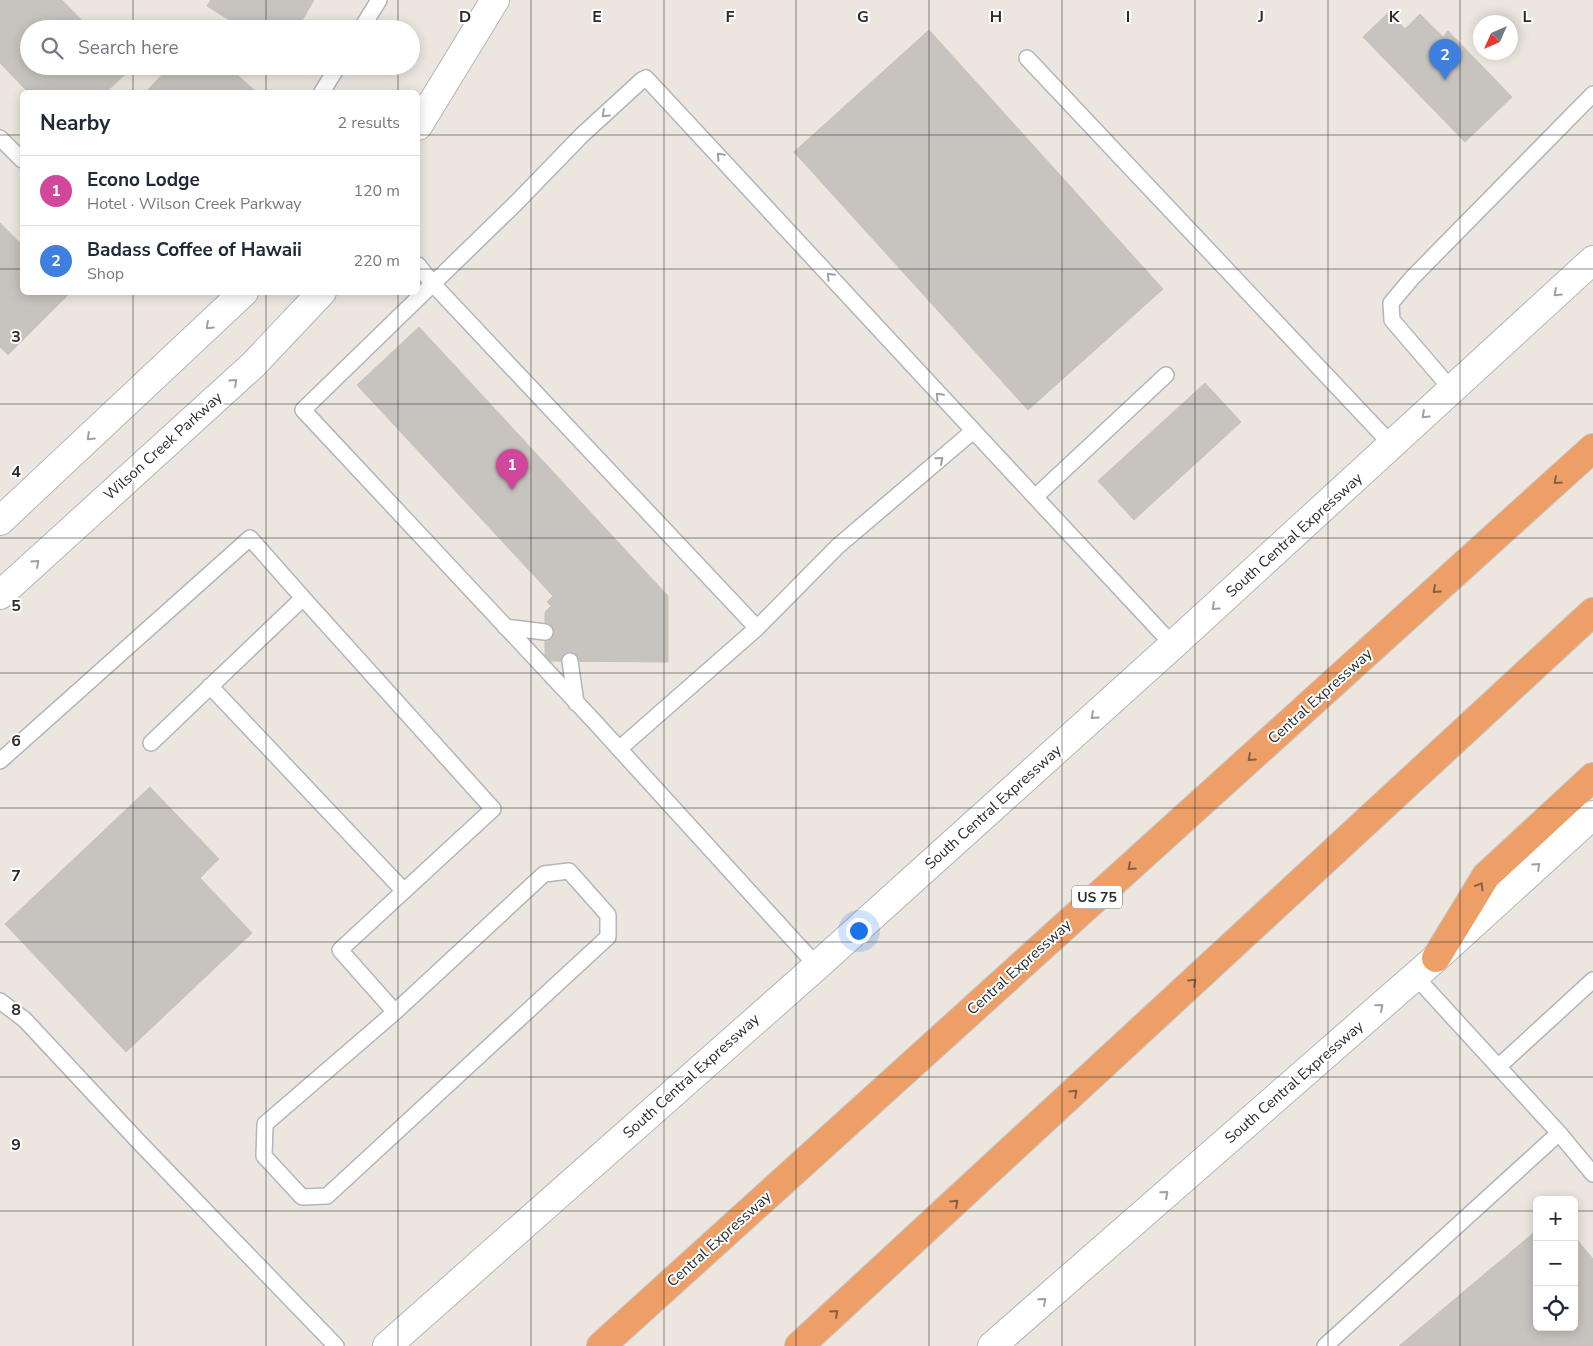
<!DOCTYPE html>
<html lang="en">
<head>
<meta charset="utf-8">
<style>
  :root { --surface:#fff; --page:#f6f6f7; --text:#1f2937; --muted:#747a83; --line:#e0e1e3; --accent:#4f6ee8 }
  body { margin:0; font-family:"Nunito Sans",sans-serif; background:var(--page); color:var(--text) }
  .controls { position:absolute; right:15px; bottom:15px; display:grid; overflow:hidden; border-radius:8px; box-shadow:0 2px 12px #0003 }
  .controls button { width:45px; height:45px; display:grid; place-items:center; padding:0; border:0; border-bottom:1px solid var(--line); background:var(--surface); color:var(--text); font:25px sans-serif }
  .compass { position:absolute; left:1473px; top:15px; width:45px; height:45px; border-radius:50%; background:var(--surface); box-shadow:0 2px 12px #0003; rotate:225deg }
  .you { position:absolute; left:858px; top:930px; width:18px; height:18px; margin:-12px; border:4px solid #fff; border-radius:50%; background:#1a73e8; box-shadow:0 0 0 8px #1a73e833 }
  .badge { display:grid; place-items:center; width:32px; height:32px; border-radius:50%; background:var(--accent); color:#fff; font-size:16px; font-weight:700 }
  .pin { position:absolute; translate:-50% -41px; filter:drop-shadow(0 1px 2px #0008) }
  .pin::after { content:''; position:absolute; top:26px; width:18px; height:15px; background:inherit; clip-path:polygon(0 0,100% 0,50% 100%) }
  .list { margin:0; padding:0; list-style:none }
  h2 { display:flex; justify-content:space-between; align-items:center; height:65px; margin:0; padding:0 20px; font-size:21px }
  h2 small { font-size:16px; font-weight:400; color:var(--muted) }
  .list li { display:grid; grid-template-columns:32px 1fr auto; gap:15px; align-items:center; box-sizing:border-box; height:70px; padding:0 20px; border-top:1px solid var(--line) }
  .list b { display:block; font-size:19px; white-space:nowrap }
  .list p { margin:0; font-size:16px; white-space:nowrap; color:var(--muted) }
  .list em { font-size:16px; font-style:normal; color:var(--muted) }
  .icon { flex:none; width:28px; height:28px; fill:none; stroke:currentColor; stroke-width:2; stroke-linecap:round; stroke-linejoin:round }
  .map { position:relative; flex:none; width:1593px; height:1346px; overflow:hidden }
  .search { position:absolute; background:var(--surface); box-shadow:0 2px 12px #0003; left:20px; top:20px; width:400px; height:55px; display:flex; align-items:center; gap:12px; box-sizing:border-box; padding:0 18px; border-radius:28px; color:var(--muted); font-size:19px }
  .panel { position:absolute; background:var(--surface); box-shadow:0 2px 12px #0003; left:20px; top:90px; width:400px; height:205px; border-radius:8px }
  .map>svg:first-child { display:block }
  .building { fill:#c7c3be; stroke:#c7c2b9 }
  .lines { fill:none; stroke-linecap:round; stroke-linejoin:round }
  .lane-casing { stroke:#b2b5bd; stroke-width:18 }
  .secondary-casing { stroke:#b2b5bd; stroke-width:30 }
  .highway-casing { stroke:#c4c4c4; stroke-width:30 }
  .lane { stroke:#fff; stroke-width:15 }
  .secondary { stroke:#fff; stroke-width:28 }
  .highway { stroke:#ee9f67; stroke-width:28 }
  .oneway { stroke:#a0a0a0 }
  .oneway2 { stroke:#835f46 }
  .grid { fill:none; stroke:#2b2b2b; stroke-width:1; stroke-opacity:0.55 }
  .labels { text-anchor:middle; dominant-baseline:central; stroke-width:4; stroke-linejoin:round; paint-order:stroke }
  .shield { fill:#fff; stroke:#6b6b6b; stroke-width:1 }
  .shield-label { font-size:14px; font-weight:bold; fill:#2b2b2b }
  .street-label { font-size:15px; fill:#2b2b2b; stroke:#fff }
  .grid-label { font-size:16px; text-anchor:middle; font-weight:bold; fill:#2b2b2b; stroke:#fff; stroke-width:4; stroke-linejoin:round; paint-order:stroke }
</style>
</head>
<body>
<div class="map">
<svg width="1593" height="1346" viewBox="0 0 1593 1346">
  <rect width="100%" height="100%" fill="#ece6df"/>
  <path class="building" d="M0,0H62L90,29H29V66H126L130,70L106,92H28L0,63Z
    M211,0H314L297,29H244L207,6Z
    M1389,12L1405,29L1420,14L1443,37L1448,31L1512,97L1465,142L1363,37Z
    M929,30L1163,289L1028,410L794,152Z
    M170,66H228L256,92H146Z
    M0,223L22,245V292L70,293L8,355L0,347Z
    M419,327L668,596V662L545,661V612L551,606L547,602L553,596L357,385Z
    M1205,383L1241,422L1134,520L1098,481Z
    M150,787L219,859L200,878L252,933L126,1052L5,924Z
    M1537,1230V1327H1574V1236L1593,1259V1346H1399Z"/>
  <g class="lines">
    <g class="lane-casing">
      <path id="lane" d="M361,29L379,0
        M1027,58L1392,445
        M322,92L338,66
        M0,138L22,160
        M418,265L433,284L757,628
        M1166,375L1035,497L1173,645
        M1452,390L1392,320L1391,303L1412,278L1593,94
        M505,627L545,632
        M570,661L576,703
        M210,686L404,891
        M151,743L303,598L493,809L340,950L395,1012L265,1124L264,1156L302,1197L327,1196L608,937V915L569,871L544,874L395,1012
        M619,749L757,628L838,546L972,432
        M0,761L250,538L303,598
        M817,966L592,719L303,410L515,204L582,135L642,80L646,78L1035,497
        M0,1001L25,1020L138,1141L336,1346
        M1498,1067L1593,980
        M1559,1133L1593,1174
        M1325,1346L1559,1133L1415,976"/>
    </g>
    <g class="secondary-casing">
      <path id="secondary" d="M418,126L495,0
        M0,521L244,292
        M0,595L254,364L322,292
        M387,1346L817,966L1173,645L1593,260
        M992,1346L1436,958L1593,815"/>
    </g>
    <g class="highway-casing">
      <path id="highway" d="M1436,958L1486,876L1593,777
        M601,1346L1593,448
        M799,1346L1593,612"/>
    </g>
    <use href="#lane" class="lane"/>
    <use href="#secondary" class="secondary"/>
    <use href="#highway" class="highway"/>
  </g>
  <defs><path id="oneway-chevron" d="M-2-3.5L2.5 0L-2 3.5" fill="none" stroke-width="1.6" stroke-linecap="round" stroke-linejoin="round" transform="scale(1.25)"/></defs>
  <g class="oneway">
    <use href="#oneway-chevron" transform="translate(605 114) rotate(137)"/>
    <use href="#oneway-chevron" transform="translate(720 156) rotate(-133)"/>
    <use href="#oneway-chevron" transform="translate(830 276) rotate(-133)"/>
    <use href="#oneway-chevron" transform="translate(1557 293) rotate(137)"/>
    <use href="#oneway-chevron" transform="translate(209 326) rotate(137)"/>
    <use href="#oneway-chevron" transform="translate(234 382) rotate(-42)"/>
    <use href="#oneway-chevron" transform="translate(939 396) rotate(-133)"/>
    <use href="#oneway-chevron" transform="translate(1425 415) rotate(137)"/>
    <use href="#oneway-chevron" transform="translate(90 437) rotate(137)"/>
    <use href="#oneway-chevron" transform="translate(940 460) rotate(-41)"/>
    <use href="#oneway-chevron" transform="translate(36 563) rotate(-42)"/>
    <use href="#oneway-chevron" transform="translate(1215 607) rotate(138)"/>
    <use href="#oneway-chevron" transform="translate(1094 716) rotate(138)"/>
    <use href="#oneway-chevron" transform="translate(1537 866) rotate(-42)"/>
    <use href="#oneway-chevron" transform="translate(1380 1007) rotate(-41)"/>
    <use href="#oneway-chevron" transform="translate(1165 1194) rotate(-41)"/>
    <use href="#oneway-chevron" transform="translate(1043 1301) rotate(-41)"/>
  </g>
  <g class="oneway2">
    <use href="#oneway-chevron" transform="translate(1557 481) rotate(138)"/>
    <use href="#oneway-chevron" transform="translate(1436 590) rotate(138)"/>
    <use href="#oneway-chevron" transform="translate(1251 758) rotate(138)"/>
    <use href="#oneway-chevron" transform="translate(1131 867) rotate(138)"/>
    <use href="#oneway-chevron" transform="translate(1480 886) rotate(-59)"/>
    <use href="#oneway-chevron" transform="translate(1193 982) rotate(-43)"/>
    <use href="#oneway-chevron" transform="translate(1074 1093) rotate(-43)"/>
    <use href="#oneway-chevron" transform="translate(955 1203) rotate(-43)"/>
    <use href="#oneway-chevron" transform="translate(835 1313) rotate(-42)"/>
  </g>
  <path class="grid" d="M133,0V29M266,0V29M398,0V29M531,0V1346M664,0V1346M796,0V1346M929,0V1346M1062,0V1346M1195,0V1346M1328,0V1346M1460,0V1346M133,66V92M266,66V92M398,66V92M0,135H22M418,135H1593M0,269H22M418,269H1593M133,292V1346M266,292V1346M398,292V1346M0,404H1593M0,538H1593M0,673H1593M0,808H1593M0,942H1593M0,1077H1593M0,1211H1537M1574,1211H1593"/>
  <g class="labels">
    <rect class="shield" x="1072" y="885.5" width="50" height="23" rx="4"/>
    <g class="shield-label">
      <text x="1097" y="897">US 75</text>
    </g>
    <g class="street-label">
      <text transform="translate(163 446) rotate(-42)">Wilson Creek Parkway</text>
      <text transform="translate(1294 535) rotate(-42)">South Central Expressway</text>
      <text transform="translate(1320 696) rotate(-42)">Central Expressway</text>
      <text transform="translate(993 807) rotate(-42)">South Central Expressway</text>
      <text transform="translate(1019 967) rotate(-42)">Central Expressway</text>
      <text transform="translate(691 1076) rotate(-42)">South Central Expressway</text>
      <text transform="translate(1294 1082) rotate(-41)">South Central Expressway</text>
      <text transform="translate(719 1239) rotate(-42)">Central Expressway</text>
    </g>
  </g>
  <g class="grid-label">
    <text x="465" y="22">D</text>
    <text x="597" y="22">E</text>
    <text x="730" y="22">F</text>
    <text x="863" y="22">G</text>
    <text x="996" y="22">H</text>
    <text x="1128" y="22">I</text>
    <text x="1261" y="22">J</text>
    <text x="1394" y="22">K</text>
    <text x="1527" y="22">L</text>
    <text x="16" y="342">3</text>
    <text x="16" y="477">4</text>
    <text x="16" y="611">5</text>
    <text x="16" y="746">6</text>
    <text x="16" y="881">7</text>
    <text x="16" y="1015">8</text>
    <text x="16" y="1150">9</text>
  </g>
</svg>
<div class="controls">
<button>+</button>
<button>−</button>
<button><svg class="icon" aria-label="locate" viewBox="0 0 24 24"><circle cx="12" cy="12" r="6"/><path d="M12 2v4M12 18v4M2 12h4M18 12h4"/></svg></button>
</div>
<svg class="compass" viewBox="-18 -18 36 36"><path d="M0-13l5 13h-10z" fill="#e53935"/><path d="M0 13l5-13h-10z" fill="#747a83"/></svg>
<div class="you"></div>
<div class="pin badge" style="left:512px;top:490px;background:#d1479c">1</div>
<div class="pin badge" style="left:1445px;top:80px;background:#3f7fe0">2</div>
<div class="search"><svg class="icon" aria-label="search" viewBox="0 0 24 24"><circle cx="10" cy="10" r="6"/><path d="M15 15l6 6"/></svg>Search here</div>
<section class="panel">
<h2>Nearby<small>2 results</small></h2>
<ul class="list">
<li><span class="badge" style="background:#d1479c">1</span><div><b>Econo Lodge</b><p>Hotel · Wilson Creek Parkway</p></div><em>120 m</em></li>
<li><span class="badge" style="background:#3f7fe0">2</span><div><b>Badass Coffee of Hawaii</b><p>Shop</p></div><em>220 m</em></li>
</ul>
</section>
</div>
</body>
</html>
